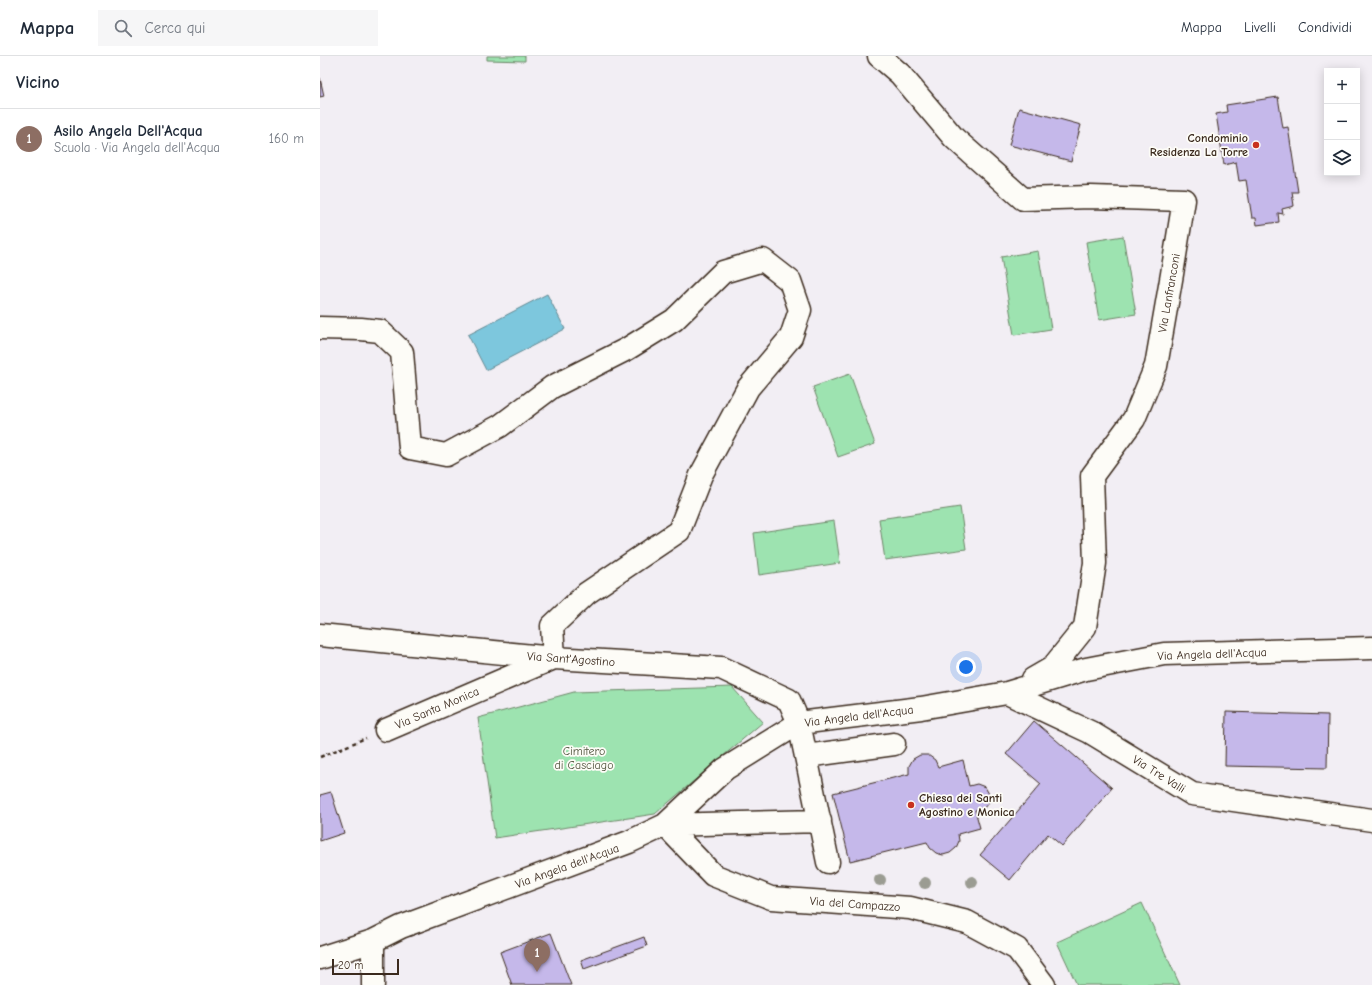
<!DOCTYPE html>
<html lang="it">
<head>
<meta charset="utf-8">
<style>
  :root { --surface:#fff; --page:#f6f6f7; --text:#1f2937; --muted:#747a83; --line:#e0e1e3; --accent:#c8321e }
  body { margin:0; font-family:"Comic Neue",sans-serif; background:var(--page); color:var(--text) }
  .controls { position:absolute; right:12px; top:12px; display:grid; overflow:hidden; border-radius:0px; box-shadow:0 2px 10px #0003 }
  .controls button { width:36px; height:36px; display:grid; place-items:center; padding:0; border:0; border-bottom:1px solid var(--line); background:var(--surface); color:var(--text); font:20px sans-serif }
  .scale { position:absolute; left:12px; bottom:10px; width:67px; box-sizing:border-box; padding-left:4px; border:2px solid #3b2a1e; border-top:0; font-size:11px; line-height:14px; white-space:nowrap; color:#3b2a1e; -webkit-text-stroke:3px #fdfcf7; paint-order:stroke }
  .you { position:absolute; left:646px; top:611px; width:14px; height:14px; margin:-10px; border:3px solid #fff; border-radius:50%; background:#1a73e8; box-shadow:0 0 0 6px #1a73e833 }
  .badge { display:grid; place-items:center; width:26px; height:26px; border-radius:50%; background:var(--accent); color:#fff; font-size:13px; font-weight:700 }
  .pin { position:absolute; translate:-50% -33px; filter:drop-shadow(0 1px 2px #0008) }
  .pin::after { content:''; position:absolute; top:21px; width:14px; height:12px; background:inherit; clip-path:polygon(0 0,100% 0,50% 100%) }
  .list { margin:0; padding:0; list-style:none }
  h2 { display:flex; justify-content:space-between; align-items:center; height:52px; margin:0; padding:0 16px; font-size:17px }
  h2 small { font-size:13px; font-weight:400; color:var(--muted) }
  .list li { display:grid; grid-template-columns:26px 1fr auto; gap:12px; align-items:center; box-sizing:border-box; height:60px; padding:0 16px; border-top:1px solid var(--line) }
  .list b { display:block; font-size:15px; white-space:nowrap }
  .list p { margin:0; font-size:13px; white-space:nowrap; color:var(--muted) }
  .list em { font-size:13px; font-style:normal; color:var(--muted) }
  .icon { flex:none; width:22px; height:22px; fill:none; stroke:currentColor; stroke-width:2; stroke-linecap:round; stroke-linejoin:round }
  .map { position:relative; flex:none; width:1052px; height:929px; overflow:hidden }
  header { display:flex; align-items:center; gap:24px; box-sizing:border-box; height:56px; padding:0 20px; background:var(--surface); border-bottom:1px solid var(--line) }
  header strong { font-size:19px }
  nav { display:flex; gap:22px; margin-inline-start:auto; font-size:14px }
  .search { width:280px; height:36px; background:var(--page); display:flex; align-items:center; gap:10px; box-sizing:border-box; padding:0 14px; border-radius:0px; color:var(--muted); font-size:15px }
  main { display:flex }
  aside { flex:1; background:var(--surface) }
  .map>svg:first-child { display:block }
  .green { fill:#9de3b0; stroke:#6c8667 }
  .water { fill:#7dc7dd; stroke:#638891 }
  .building { fill:#c5b8ea; stroke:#3b2a1e }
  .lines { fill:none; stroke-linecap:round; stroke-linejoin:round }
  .minor-casing { stroke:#3b2a1e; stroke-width:25 }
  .path { stroke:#3b2a1e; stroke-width:2.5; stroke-dasharray:4 3; stroke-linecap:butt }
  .minor { stroke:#fdfcf7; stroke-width:22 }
  .tree { fill:#9b9c92 }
  .poi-dot { fill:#c8321e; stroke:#fdfcf7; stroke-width:1.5 }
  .labels { text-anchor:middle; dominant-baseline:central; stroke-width:3.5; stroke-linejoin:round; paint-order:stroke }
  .poi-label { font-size:12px; font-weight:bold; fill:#3b2a1e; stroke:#fdfcf7; text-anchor:end }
  .street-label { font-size:12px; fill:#3b2a1e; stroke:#fdfcf7 }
  .park-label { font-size:12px; fill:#545842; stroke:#fdfcf7 }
</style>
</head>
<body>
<header>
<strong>Mappa</strong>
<div class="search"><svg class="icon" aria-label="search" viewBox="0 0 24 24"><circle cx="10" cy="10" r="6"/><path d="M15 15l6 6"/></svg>Cerca qui</div>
<nav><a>Mappa</a><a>Livelli</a><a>Condividi</a></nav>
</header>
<main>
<aside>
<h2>Vicino<small></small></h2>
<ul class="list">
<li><span class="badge" style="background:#8d6e63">1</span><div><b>Asilo Angela Dell'Acqua</b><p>Scuola · Via Angela dell'Acqua</p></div><em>160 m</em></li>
</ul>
</aside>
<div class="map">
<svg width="1052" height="929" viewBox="0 0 1052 929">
  <rect width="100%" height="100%" fill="#f2eef4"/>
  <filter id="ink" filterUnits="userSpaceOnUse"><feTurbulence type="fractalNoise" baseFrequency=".025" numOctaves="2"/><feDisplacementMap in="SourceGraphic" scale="8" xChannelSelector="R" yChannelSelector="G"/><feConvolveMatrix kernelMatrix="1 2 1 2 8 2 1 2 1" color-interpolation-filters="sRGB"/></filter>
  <g filter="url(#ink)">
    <path class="green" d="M167,0H205V5L167,4Z
      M803,180L816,258L779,264L766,186Z
      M718,195L731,273L694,279L681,201Z
      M530,318L555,388L518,401L493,331Z
      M640,451L646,493L565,504L559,463Z
      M514,465L520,507L439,519L434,477Z
      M412,631L443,666L335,758L175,782L158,662L254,636Z
      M822,847L860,929H757L737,886Z"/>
    <path class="water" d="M227,238L245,273L166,314L148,279Z"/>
    <path class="building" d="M0,22L4,40L0,41Z
      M958,41L963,72L968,71L978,136H972L974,150L962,153L963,158L958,157L959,166L937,169L936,162H932L926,124L919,125L916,106L904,109L896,58L907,56L906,49Z
      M699,52L761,69L751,105L689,89Z
      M906,656L1008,659L1007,712L905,710Z
      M714,665L792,732L742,790L728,778L690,824L660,799L721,728L686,698Z
      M600,699H608L615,704L618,711L643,704L649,730L657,728L665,731L669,738V746L663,753L655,754L660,772L638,778L639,785L636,792L630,797L623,799L616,797L610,792L607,786L530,805L513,737L589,718V710L593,703Z
      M11,736L24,777L0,785V739Z
      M231,877L251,929H192L180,896Z
      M324,881L327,890L264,913L261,904Z"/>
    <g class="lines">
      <g class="minor-casing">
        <path id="minor" d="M559,0L580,18L634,82L703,143L771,141L864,144L852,218L836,310L814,363L772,420L775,507L765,571L732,612L713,623
          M0,272L41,273L60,275L82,296L90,392L126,399L180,370L232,331L307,293L354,264L403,216L443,204L470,225L480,254L471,281L428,332L381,419L359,475L267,537L232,570L234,602L66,674
          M0,579L234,602L401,612L469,644L479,667L508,806
          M687,637L770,676L872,738L1052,764
          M486,700L574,688
          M345,769L393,819L451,842L590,852L647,866L697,893L724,929
          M345,769L500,765
          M0,902L53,885L81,871L309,786L345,769L405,713L479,667L601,652L687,637L766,613L844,598L1052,592
          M53,929V885"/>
      </g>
      <path class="path" d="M0,701L46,682"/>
      <use href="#minor" class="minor"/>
    </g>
    <g class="tree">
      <circle cx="560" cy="824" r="6"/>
      <circle cx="652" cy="826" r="6"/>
      <circle cx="605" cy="827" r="6"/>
    </g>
  </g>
  <g class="poi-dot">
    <circle cx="936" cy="89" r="4"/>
    <circle cx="591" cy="749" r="4"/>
  </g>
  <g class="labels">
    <g class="poi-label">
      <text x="928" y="82">Condominio<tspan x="928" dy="14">Residenza La Torre</tspan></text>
      <text x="599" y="742" text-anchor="start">Chiesa dei Santi<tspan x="599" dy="14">Agostino e Monica</tspan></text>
    </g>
    <g class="street-label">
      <text transform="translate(849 237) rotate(-80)">Via Lanfranconi</text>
      <text transform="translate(892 598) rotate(-2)">Via Angela dell'Acqua</text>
      <text transform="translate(251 603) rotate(4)">Via Sant'Agostino</text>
      <text transform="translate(117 652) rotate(-23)">Via Santa Monica</text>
      <text transform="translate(539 660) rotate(-7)">Via Angela dell'Acqua</text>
      <text transform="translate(839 718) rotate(32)">Via Tre Valli</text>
      <text transform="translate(247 810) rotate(-20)">Via Angela dell'Acqua</text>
      <text transform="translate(535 848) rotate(4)">Via del Campazzo</text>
    </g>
    <g class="park-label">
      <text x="264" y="695">Cimitero<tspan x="264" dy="14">di Casciago</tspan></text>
    </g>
  </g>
</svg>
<div class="controls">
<button>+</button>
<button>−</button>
<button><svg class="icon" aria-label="layers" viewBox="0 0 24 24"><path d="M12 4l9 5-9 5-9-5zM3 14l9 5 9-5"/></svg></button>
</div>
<div class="scale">20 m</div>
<div class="you"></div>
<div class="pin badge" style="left:217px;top:916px;background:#8d6e63">1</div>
</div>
</main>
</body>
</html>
